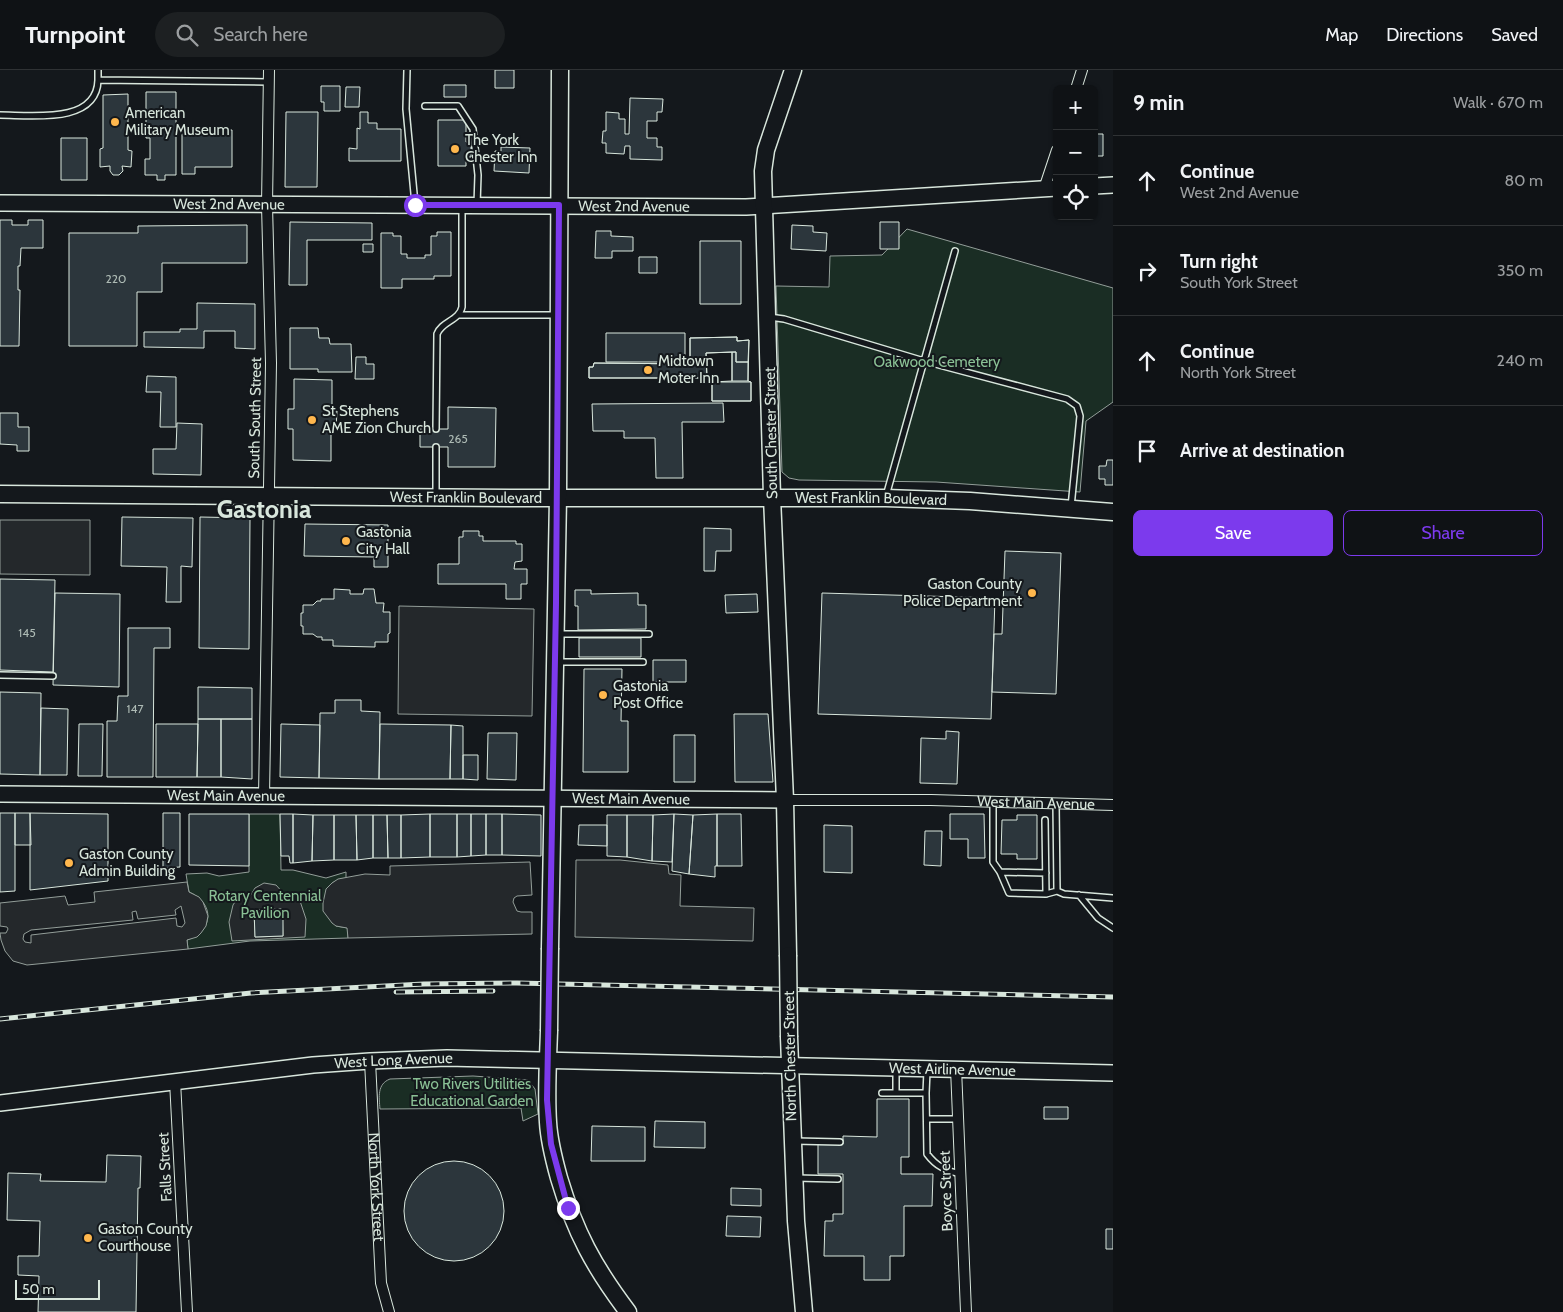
<!DOCTYPE html>
<html lang="en">
<head>
<meta charset="utf-8">
<style>
  :root { --surface:#0f1215; --page:#1d2022; --text:#f1f3f6; --muted:#9b9ea0; --line:#2f3234; --accent:#7c3aed }
  body { margin:0; font-family:Cabin,sans-serif; background:var(--page); color:var(--text) }
  .controls { position:absolute; right:15px; top:15px; display:grid; overflow:hidden; border-radius:8px; box-shadow:0 1px 4px #0004 }
  .controls button { width:45px; height:45px; display:grid; place-items:center; padding:0; border:0; border-bottom:1px solid var(--line); background:var(--surface); color:var(--text); font:25px sans-serif }
  .scale { position:absolute; left:15px; bottom:12px; width:85px; box-sizing:border-box; padding-left:5px; border:2px solid #d8e6dc; border-top:0; font-size:14px; line-height:18px; white-space:nowrap; color:#d8e6dc; -webkit-text-stroke:4px #14181c; paint-order:stroke }
  .stop { position:absolute; width:15px; height:15px; margin:-11px; border:4px solid #7c3aed; border-radius:50%; background:#fff }
  .stop.end { background:#7c3aed; border-color:#fff; box-shadow:0 1px 5px #0008 }
  .list { margin:0; padding:0; list-style:none }
  h2 { display:flex; justify-content:space-between; align-items:center; height:65px; margin:0; padding:0 20px; font-size:21px }
  h2 small { font-size:16px; font-weight:400; color:var(--muted) }
  .list li { display:grid; grid-template-columns:32px 1fr auto; gap:15px; align-items:center; box-sizing:border-box; height:90px; padding:0 20px; border-top:1px solid var(--line) }
  .list b { display:block; font-size:19px; white-space:nowrap }
  .list p { margin:0; font-size:16px; white-space:nowrap; color:var(--muted) }
  .list em { font-size:16px; font-style:normal; color:var(--muted) }
  .actions { display:flex; gap:10px; padding:15px 20px }
  .actions a { flex:1; padding:11px 0; border:1px solid var(--accent); border-radius:8px; text-align:center; font-size:18px; color:var(--accent) }
  .actions .main { background:var(--accent); color:#fff }
  .icon { flex:none; width:28px; height:28px; fill:none; stroke:currentColor; stroke-width:2; stroke-linecap:round; stroke-linejoin:round }
  .map { position:relative; flex:none; width:1113px; height:1242px; overflow:hidden }
  header { display:flex; align-items:center; gap:30px; box-sizing:border-box; height:70px; padding:0 25px; background:var(--surface); border-bottom:1px solid var(--line) }
  header strong { font-size:24px }
  nav { display:flex; gap:28px; margin-inline-start:auto; font-size:18px }
  .search { width:350px; height:45px; background:var(--page); display:flex; align-items:center; gap:12px; box-sizing:border-box; padding:0 18px; border-radius:28px; color:var(--muted); font-size:19px }
  main { display:flex }
  aside { flex:1; background:var(--surface) }
  .map>svg:first-child { display:block }
  .green { fill:#1a2d24; stroke:#939e99 }
  .parking { fill:#24282b; stroke:#939e99; fill-rule:evenodd }
  .building { fill:#2c363c; stroke:#d8e6dc }
  .lines { fill:none; stroke-linecap:round; stroke-linejoin:round }
  .lane-casing { stroke:#d8e6dc; stroke-width:8 }
  .street-casing { stroke:#d8e6dc; stroke-width:12 }
  .secondary-casing { stroke:#d8e6dc; stroke-width:18 }
  .primary-casing { stroke:#d8e6dc; stroke-width:19 }
  .lane { stroke:#14181c; stroke-width:5 }
  .street { stroke:#14181c; stroke-width:10 }
  .secondary { stroke:#14181c; stroke-width:15 }
  .primary { stroke:#14181c; stroke-width:16 }
  .rail-casing { stroke:#d8e6dc; stroke-width:5 }
  .rail { stroke:#14181c; stroke-width:3; stroke-dasharray:9; stroke-linecap:butt }
  .primary-bridge-casing { stroke:#d8e6dc; stroke-width:19; stroke-linecap:butt }
  .primary-bridge { stroke:#14181c; stroke-width:16 }
  .route { stroke:#7c3aed; stroke-width:6 }
  .poi-dot { fill:#ffb74d; stroke:#14181c; stroke-width:2 }
  .labels { text-anchor:middle; dominant-baseline:central; stroke-width:4; stroke-linejoin:round; paint-order:stroke }
  .number-label { font-size:12px; fill:#adbab4 }
  .poi-label { font-size:15px; fill:#d8e6dc; stroke:#14181c; text-anchor:start }
  .street-label { font-size:15px; fill:#d8e6dc; stroke:#14181c }
  .park-label { font-size:15px; fill:#8ac095; stroke:#14181c }
  .town-label { font-size:25px; font-weight:bold; fill:#d8e6dc; stroke:#14181c }
</style>
</head>
<body>
<header>
<strong>Turnpoint</strong>
<div class="search"><svg class="icon" aria-label="search" viewBox="0 0 24 24"><circle cx="10" cy="10" r="6"/><path d="M15 15l6 6"/></svg>Search here</div>
<nav><a>Map</a><a>Directions</a><a>Saved</a></nav>
</header>
<main>
<div class="map">
<svg width="1113" height="1242" viewBox="0 0 1113 1242">
  <rect width="100%" height="100%" fill="#14181c"/>
  <path class="green" d="M907,159L1113,218V332L1086,351L1080,422L936,412L799,410L789,408L782,402L776,216L829,217L830,186L882,185Z
    M249,744H280L281,800H293L326,808L346,802V808L338,810L332,813L336,856L348,858V868L250,871L188,879L187,870C214,861 215,833 189,822L186,804L207,803L219,806L249,802Z
    M473,1006L528,1010L535,1019L538,1044L523,1051L521,1038L380,1039C379,1027 377,1014 390,1009Z"/>
  <path class="parking" d="M0,450H90V505L0,504Z
    M399,536L534,539L532,646L398,644Z
    M576,790H620L668,795L669,804L681,805L680,836L754,838L753,871L575,867Z
    M530,792L532,825L517,826L514,828L513,832L517,841L521,842H532V864L348,868L347,858L336,856L332,853L323,841V833L326,819L332,813L338,809L365,804L390,805V796Z
    M187,812L189,822L199,827L203,832L208,846L206,856L201,863L197,867L187,870L188,879L27,895L13,891L5,881L1,870L0,863H6L8,859L7,857L0,856V833L65,826L68,835L95,832L94,822ZM181,836L185,853L182,857L177,856L176,848L31,865V873L25,872L23,869L24,864L31,860L133,850L132,842L136,841L138,849L176,845L175,840Z
    M264,813L276,815L285,825H294L300,831L306,849L305,867L232,871L229,852L233,835L239,826H250L255,818ZM282,839L283,866L255,867L254,840Z"/>
  <path class="building" d="M495,0H514V18H495Z
    M444,15H466V27H444Z
    M321,16H340V41H324V32H321Z
    M346,17H360L359,37H345Z
    M146,22H176V105H165V110H157V105H145V89H150V68H146Z
    M128,24V80L132,81L131,97L122,96L123,101L119,105H113L110,101V96L100,97V79L103,78V25Z
    M630,28L663,29L662,42H657V51H647V68H657V77H662V90L630,89V76H625L624,84L606,83V73H602L603,61H606V42L619,43V49H625V64H629Z
    M286,42H318L317,117H285Z
    M360,42H368V53H377V59H401V91H349V78L357,79V58L360,59Z
    M438,50H466V72H471V87H466V96H438Z
    M182,60H232V97H195V104H182Z
    M1094,64H1103V86H1094Z
    M61,68H87V110H61Z
    M501,77L530,78L529,103L494,101L495,81H501Z
    M0,150H12V155H28V150H43V178H21L20,196H18V220H20L19,276H0Z
    M290,152L372,153V170H307V215H289Z
    M880,152H899V179H880Z
    M247,155V193H162V222H137V276H69V163H138V156Z
    M792,155L813,156V162L827,163L826,181L791,179Z
    M596,161H611V166L633,167V181H612V188H595Z
    M437,162H451V206H434V209H402V218H381V163H393V166H401V184H407V188H425V185H431V166H437Z
    M700,171H741V234H700Z
    M363,174H373V182H363Z
    M639,187H657V203H639Z
    M197,233L255,234V279L235,278V261H204V278L144,277V262H180V259H197Z
    M290,258H318L319,268H329L330,274H351L352,302H318V299H290Z
    M606,263H685V292H606Z
    M737,267V271L749,270L748,311L751,312V331H712V312L732,311V282L706,283L707,308H589V297H593L594,293L690,294V268Z
    M737,267V271L749,270L748,292H736V282L706,283L707,308H589V297H593L594,293L690,294V268Z
    M732,282H736V292H748V311H732Z
    M356,287H366V294H374V309H355Z
    M147,306L176,307V357H160L161,322H146Z
    M294,309L332,310V340L337,341L336,359H331V391L293,390V359H288V339H294Z
    M712,312H751V331H712Z
    M723,333L724,352H682L683,408H656L655,368H624V361H593L592,334Z
    M448,337L496,338L495,397H448V377H420V359H448Z
    M0,343H18V357H29V381H17V375L0,374Z
    M177,353L202,354L201,405L153,404V379H176Z
    M1107,390H1113V415H1105V409H1099V396H1106Z
    M122,447L193,448L192,497L181,496V532H166L167,497L121,496Z
    M200,447L250,448L249,579L199,578Z
    M305,454L388,455V497H374V487L304,486Z
    M704,458L731,459V481H716L715,501H704Z
    M463,461H479V466H483V471H516V474H522V491L515,492L514,499H527V514H521V529H506V514H438V494H459V467H463Z
    M1005,481L1061,483L1056,624L992,622L994,564H1002Z
    M0,509L55,510L53,602L0,600Z
    M334,519L350,520V524H363L364,519H374L376,533H384L383,542H390V563L388,564V572H375V577L333,576V570H322V567H317L313,564H303V556H301V543H303V535H313L317,531H321V529H334Z
    M575,520H591V524L638,523V535H646V559L578,560V536H575Z
    M55,523L120,524L119,617L53,615Z
    M822,523L995,528L991,649L818,644Z
    M757,524L758,542L726,543L725,525Z
    M128,558H170V578H154L153,707H107V651H117L118,626H128Z
    M579,568H641V587H579Z
    M653,590H686V612H653Z
    M584,599H622L621,651H628V702H583Z
    M198,617L252,618V649H198Z
    M0,622L41,623L40,705L0,704Z
    M335,630H361V641L380,642L379,709L319,708L320,643H335Z
    M41,638L68,639L67,705H40Z
    M734,644H768L773,712H735Z
    M198,649H221V707H197Z
    M221,649H252V709L221,707Z
    M79,654H103L102,706H78Z
    M156,654H198L197,707H156Z
    M281,654L320,655L319,708L280,707Z
    M380,654L451,655L450,709H379Z
    M451,655L463,656V709H450Z
    M946,661L959,662L957,714L920,713L921,668L946,669Z
    M488,663H517L516,710L487,709Z
    M674,665H695V712H674Z
    M463,685H478V710L463,709Z
    M0,743H15V821L0,822Z
    M15,743H30L31,775H15Z
    M30,743L108,744V811L30,820Z
    M163,743H180V797L163,798Z
    M189,744H249V796L189,795Z
    M280,744H293V793H290L289,786H281Z
    M293,744L313,745L312,791L293,793Z
    M430,744V787L401,788V745Z
    M430,744H457V787H430Z
    M457,744H471V786L457,787Z
    M471,744H486V785L471,786Z
    M486,744H502V785H486Z
    M502,744L541,745V786L502,785Z
    M674,744L672,792L652,791L653,745Z
    M674,744L693,745L689,804L672,801Z
    M717,744V796H715V807L689,804L693,745Z
    M717,744H741L742,796H717Z
    M950,744H984L985,788H968V769H950Z
    M313,745H334V790L312,791Z
    M334,745H356L357,790H334Z
    M356,745H373V788L357,790Z
    M373,745H387L388,788H373Z
    M387,745H401V788H388Z
    M607,745H627V787L607,786Z
    M627,745H653L652,791L627,787Z
    M1017,745H1037V789H1017V784H1001L1002,750H1017Z
    M579,755H607V776L578,775Z
    M824,755L852,756V803L824,802Z
    M925,761H942L941,796L924,795Z
    M283,839V866L255,867L254,840Z
    M877,1029H909V1087H901V1104H933L932,1136H904V1186H890V1210H864V1186H824L825,1151H833V1144H843V1104H818V1073L843,1074V1066L877,1067Z
    M1044,1037H1068V1049H1044Z
    M655,1051L705,1052V1078L654,1077Z
    M592,1056L645,1057V1091H591Z
    M107,1085L141,1086L140,1118H138L136,1242H38L39,1206L18,1205V1186H39L40,1151L7,1150L8,1103L41,1104L40,1111L106,1112Z
    M404 1141a50 50 0 1 1 100 0a50 50 0 1 1-100 0Z
    M731,1118L761,1119V1136L731,1135Z
    M727,1146L761,1147L760,1167L726,1166Z
    M1106,1159H1113V1179H1106Z"/>
  <g class="lines">
    <g class="lane-casing">
      <path id="lane" d="M98,0V10
        M407,0L406,39L415,134
        M425,36H458L473,59L478,105L477,135
        M0,45C30,45 97,55 98,10L268,12
        M459,245H556
        M769,247L784,249L924,291L1067,329L1077,336L1080,346L1071,437
        M436,359L437,264C442,251 459,251 462,237V138
        M436,377V424
        M886,426L955,181
        M559,564H649
        M558,592H643
        M0,605L53,606
        M993,732V792L1000,802L1009,823L1046,824L1045,750
        M1056,734L1057,821
        M1000,802L1046,803
        M1046,824L1057,821L1064,824L1113,828
        M1079,825L1098,848L1113,858
        M896,1001V1023H926L927,1084C936,1096 946,1101 961,1104
        M882,1023H896
        M926,1023L927,1001
        M927,1049H958
        M795,1071L840,1072
        M796,1108L838,1109"/>
    </g>
    <g class="street-casing">
      <g id="street">
        <path d="M1076,19L1082,0"/>
        <path d="M1044,119L1057,80"/>
        <path d="M264,727L271,293L267,135L269,0"/>
        <path id="s1" d="M785,730H931L1113,735"/>
        <path id="s2" d="M370,991L381,1213L389,1242"/>
        <path d="M956,998L966,1242"/>
        <path d="M175,1011L187,1242"/>
      </g>
    </g>
    <g class="secondary-casing">
      <g id="secondary">
        <path d="M1094,116L1113,115"/>
        <path id="s3" d="M0,133L746,137L1057,118"/>
        <path id="s4" d="M0,724L785,730"/>
        <path id="s5" d="M0,1033L313,995L370,991L447,988L1113,1003"/>
      </g>
    </g>
    <g class="primary-casing">
      <g id="primary">
        <path id="s6" d="M0,424L520,428H886L970,431L1113,442"/>
        <path d="M550,878L558,427L560,0"/>
        <path d="M788,885L785,730L772,427L763,101L766,80L793,0"/>
        <path d="M549,961C548,991 546,1022 548,1052C549,1071 554,1090 559,1108C575,1162 594,1197 628,1242"/>
        <path d="M789,967L796,1151L804,1242"/>
      </g>
    </g>
    <use href="#lane" class="lane"/>
    <use href="#street" class="street"/>
    <use href="#secondary" class="secondary"/>
    <use href="#primary" class="primary"/>
    <g class="rail-casing">
      <path id="rail" d="M396,922L493,921
        M0,949L251,923L424,914L517,913L1113,927"/>
    </g>
    <use href="#rail" class="rail"/>
    <g class="primary-bridge-casing">
      <path id="primary-bridge" d="M788,885L789,967
        M549,961L550,878"/>
    </g>
    <use href="#primary-bridge" class="primary-bridge"/>
  </g>
  <g class="lines">
    <path class="route" d="M415,135H559L556,533L547,1030L551,1074L568,1138"/>
  </g>
  <g class="poi-dot">
    <circle cx="115" cy="52" r="5"/>
    <circle cx="455" cy="79" r="5"/>
    <circle cx="648" cy="300" r="5"/>
    <circle cx="312" cy="350" r="5"/>
    <circle cx="346" cy="471" r="5"/>
    <circle cx="1032" cy="523" r="5"/>
    <circle cx="603" cy="625" r="5"/>
    <circle cx="69" cy="793" r="5"/>
    <circle cx="88" cy="1168" r="5"/>
  </g>
  <g class="labels">
    <g class="number-label">
      <text x="116" y="208">220</text>
      <text x="458" y="368">265</text>
      <text x="27" y="562">145</text>
      <text x="135" y="638">147</text>
    </g>
    <g class="poi-label">
      <text x="125" y="43">American<tspan x="125" dy="17">Military Museum</tspan></text>
      <text x="465" y="70">The York<tspan x="465" dy="17">Chester Inn</tspan></text>
      <text x="658" y="291">Midtown<tspan x="658" dy="17">Moter Inn</tspan></text>
      <text x="322" y="341">St Stephens<tspan x="322" dy="17">AME Zion Church</tspan></text>
      <text x="356" y="462">Gastonia<tspan x="356" dy="17">City Hall</tspan></text>
      <text x="1022" y="514" text-anchor="end">Gaston County<tspan x="1022" dy="17">Police Department</tspan></text>
      <text x="613" y="616">Gastonia<tspan x="613" dy="17">Post Office</tspan></text>
      <text x="79" y="784">Gaston County<tspan x="79" dy="17">Admin Building</tspan></text>
      <text x="98" y="1159">Gaston County<tspan x="98" dy="17">Courthouse</tspan></text>
    </g>
    <g class="street-label">
      <text stroke="none"><textPath href="#s3" startOffset="229">West 2nd Avenue</textPath></text>
      <text stroke="none"><textPath href="#s3" startOffset="634">West 2nd Avenue</textPath></text>
      <text transform="translate(255 348) rotate(-89)">South South Street</text>
      <text transform="translate(771 363) rotate(-91)">South Chester Street</text>
      <text stroke="none"><textPath href="#s6" startOffset="466">West Franklin Boulevard</textPath></text>
      <text stroke="none"><textPath href="#s6" startOffset="871">West Franklin Boulevard</textPath></text>
      <text stroke="none"><textPath href="#s4" startOffset="226">West Main Avenue</textPath></text>
      <text stroke="none"><textPath href="#s4" startOffset="631">West Main Avenue</textPath></text>
      <text stroke="none"><textPath href="#s1" startOffset="251">West Main Avenue</textPath></text>
      <text transform="translate(790 986) rotate(-91)">North Chester Street</text>
      <text stroke="none"><textPath href="#s5" startOffset="396">West Long Avenue</textPath></text>
      <text stroke="none"><textPath href="#s5" startOffset="955">West Airline Avenue</textPath></text>
      <text transform="translate(165 1097) rotate(-93)">Falls Street</text>
      <text stroke="none"><textPath href="#s2" startOffset="126">North York Street</textPath></text>
      <text transform="translate(946 1121) rotate(-92)">Boyce Street</text>
    </g>
    <g class="park-label">
      <text x="937" y="292">Oakwood Cemetery</text>
      <text x="265" y="826">Rotary Centennial<tspan x="265" dy="17">Pavilion</tspan></text>
      <text x="472" y="1014">Two Rivers Utilities<tspan x="472" dy="17">Educational Garden</tspan></text>
    </g>
    <g class="town-label">
      <text x="264" y="439">Gastonia</text>
    </g>
  </g>
</svg>
<div class="controls">
<button>+</button>
<button>−</button>
<button><svg class="icon" aria-label="locate" viewBox="0 0 24 24"><circle cx="12" cy="12" r="6"/><path d="M12 2v4M12 18v4M2 12h4M18 12h4"/></svg></button>
</div>
<div class="scale">50 m</div>
<div class="stop" style="left:415px;top:135px"></div>
<div class="stop end" style="left:568px;top:1138px"></div>
</div>
<aside>
<h2>9 min<small>Walk · 670 m</small></h2>
<ul class="list">
<li><svg class="icon" aria-label="ahead" viewBox="0 0 24 24"><path d="M12 20V5M6 11l6-6 6 6"/></svg><div><b>Continue</b><p>West 2nd Avenue</p></div><em>80 m</em></li>
<li><svg class="icon" aria-label="right" viewBox="0 0 24 24"><path d="M7 20v-9h11M14 6l5 5-5 5"/></svg><div><b>Turn right</b><p>South York Street</p></div><em>350 m</em></li>
<li><svg class="icon" aria-label="ahead" viewBox="0 0 24 24"><path d="M12 20V5M6 11l6-6 6 6"/></svg><div><b>Continue</b><p>North York Street</p></div><em>240 m</em></li>
<li><svg class="icon" aria-label="arrive" viewBox="0 0 24 24"><path d="M6 21V4h12l-3 4 3 4H6"/></svg><div><b>Arrive at destination</b></div></li>
</ul>
<div class="actions"><a class="main">Save</a><a>Share</a></div>
</aside>
</main>
</body>
</html>
